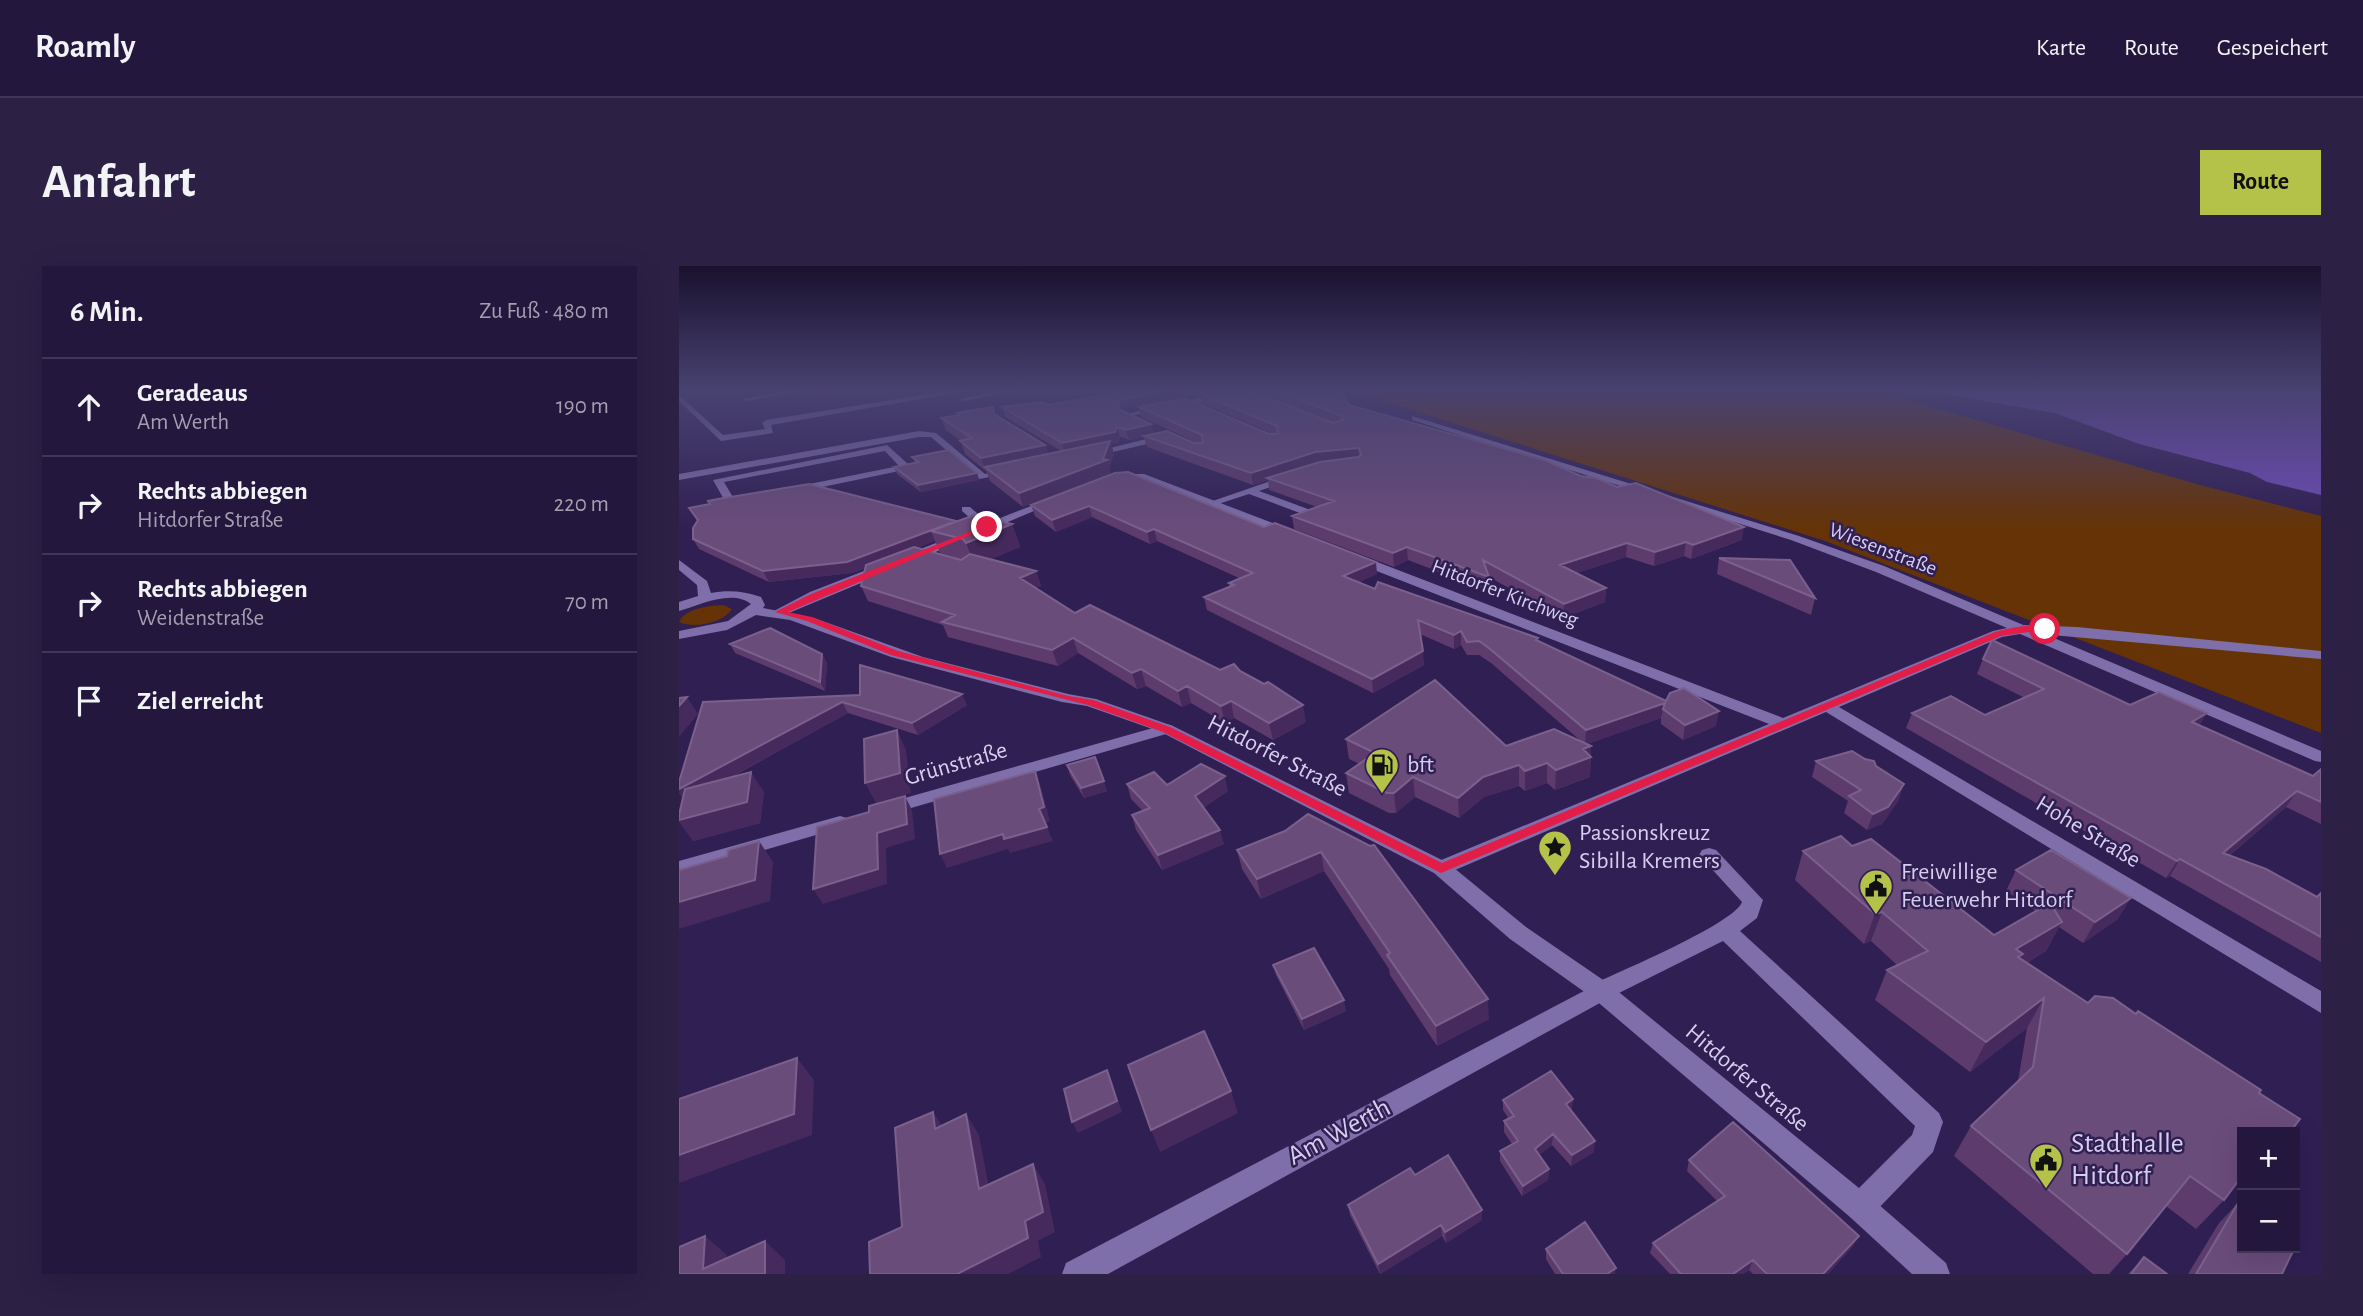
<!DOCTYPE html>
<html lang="de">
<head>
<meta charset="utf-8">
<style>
  :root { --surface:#24173e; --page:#2c2045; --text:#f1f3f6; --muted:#a39fb0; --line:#413658; --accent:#b4c24a }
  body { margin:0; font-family:"Alegreya Sans",sans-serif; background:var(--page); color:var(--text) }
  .controls { position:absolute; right:21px; bottom:21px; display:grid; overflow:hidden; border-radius:0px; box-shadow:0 7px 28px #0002 }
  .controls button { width:63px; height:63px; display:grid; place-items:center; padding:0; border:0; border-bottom:2px solid var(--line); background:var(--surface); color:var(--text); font:35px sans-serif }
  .stop { position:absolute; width:21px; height:21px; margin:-16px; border:5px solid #e11d48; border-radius:50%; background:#fff }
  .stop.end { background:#e11d48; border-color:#fff; box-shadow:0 2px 7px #0008 }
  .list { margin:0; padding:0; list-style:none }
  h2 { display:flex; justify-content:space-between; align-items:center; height:91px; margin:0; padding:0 28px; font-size:30px }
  h2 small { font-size:23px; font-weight:400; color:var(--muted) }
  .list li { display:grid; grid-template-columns:46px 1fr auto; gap:21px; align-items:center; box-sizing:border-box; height:98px; padding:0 28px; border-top:2px solid var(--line) }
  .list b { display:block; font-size:26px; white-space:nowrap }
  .list p { margin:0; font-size:23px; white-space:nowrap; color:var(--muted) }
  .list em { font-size:23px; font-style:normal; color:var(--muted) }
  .icon { flex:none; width:38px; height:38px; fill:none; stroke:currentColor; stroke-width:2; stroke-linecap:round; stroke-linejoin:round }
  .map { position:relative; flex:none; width:1642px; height:1008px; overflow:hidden; border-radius:0px }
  header { display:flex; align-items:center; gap:42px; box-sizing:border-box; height:98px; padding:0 35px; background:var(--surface); border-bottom:2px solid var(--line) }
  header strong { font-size:33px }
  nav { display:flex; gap:38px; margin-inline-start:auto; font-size:24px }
  .intro { display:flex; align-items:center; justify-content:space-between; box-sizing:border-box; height:168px; padding:0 42px }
  h1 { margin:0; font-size:49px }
  .button { padding:18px 32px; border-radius:0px; background:var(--accent); color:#111; font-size:24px; font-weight:700 }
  main { display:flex; gap:42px; padding:0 42px }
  aside { flex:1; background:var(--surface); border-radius:0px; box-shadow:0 7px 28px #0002 }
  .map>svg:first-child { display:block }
  .green { fill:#653305 }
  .water { fill:#704cb8 }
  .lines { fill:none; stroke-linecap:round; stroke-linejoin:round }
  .lane { fill:#7e6eaa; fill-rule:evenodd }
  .street { fill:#7e6eaa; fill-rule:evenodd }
  .secondary { fill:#7e6eaa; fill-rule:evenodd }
  .wall { fill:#5d3c6d; fill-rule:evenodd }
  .shaded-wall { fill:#462a5d }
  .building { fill:#6a4c7b; stroke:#7b608d; stroke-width:2 }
  .route { fill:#e11d48 }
  .labels { text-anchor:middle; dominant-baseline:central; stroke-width:5; stroke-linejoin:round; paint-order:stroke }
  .far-street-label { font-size:21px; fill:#d5ceef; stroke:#301f53 }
  .street-label { font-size:24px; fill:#d5ceef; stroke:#301f53 }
  .poi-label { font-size:24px; fill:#d5ceef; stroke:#301f53; text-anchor:start }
  .near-street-label { font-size:28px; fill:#d5ceef; stroke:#301f53 }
  .near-poi-label { font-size:28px; fill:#d5ceef; stroke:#301f53; text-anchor:start }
</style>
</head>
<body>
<header>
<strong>Roamly</strong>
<nav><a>Karte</a><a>Route</a><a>Gespeichert</a></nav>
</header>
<div class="intro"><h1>Anfahrt</h1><a class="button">Route</a></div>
<main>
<aside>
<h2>6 Min.<small>Zu Fuß · 480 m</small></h2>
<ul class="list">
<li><svg class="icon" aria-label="ahead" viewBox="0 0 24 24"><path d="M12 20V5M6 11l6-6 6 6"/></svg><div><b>Geradeaus</b><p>Am Werth</p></div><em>190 m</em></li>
<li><svg class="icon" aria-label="right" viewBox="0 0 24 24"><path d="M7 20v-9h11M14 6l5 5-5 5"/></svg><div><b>Rechts abbiegen</b><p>Hitdorfer Straße</p></div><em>220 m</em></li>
<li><svg class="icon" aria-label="right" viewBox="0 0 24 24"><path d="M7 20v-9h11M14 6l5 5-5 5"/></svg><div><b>Rechts abbiegen</b><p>Weidenstraße</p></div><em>70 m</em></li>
<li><svg class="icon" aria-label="arrive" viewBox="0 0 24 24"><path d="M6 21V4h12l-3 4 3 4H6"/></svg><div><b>Ziel erreicht</b></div></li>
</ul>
</aside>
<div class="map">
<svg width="1642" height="1008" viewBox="0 0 1642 1008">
  <rect width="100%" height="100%" fill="#301f53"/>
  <path class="green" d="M667,123H1191L1521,219L1642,250V467L1146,275Z
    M44,339L53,343C44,357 15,363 0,356C7,342 29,340 44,339Z"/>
  <path class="water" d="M1236,123H1642V229L1588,216L1571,207L1460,178L1376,147Z"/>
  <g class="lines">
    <path class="lane" d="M117,123H136L67,135L63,133Z
      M281,123H299L92,159L94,167L42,175L0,135V129L44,169L86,163L83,157L87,154Z
      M329,123H346L284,135L280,133Z
      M208,179L230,199V203L52,240L47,237L34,214ZM206,185L220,200L55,233L45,216Z
      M612,208L615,209V213L580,225L637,246V250H629L570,228L533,240L528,237Z
      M283,241H291L312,259V263H304L283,245Z
      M1344,359L1398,361L1642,385V393L1339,366V360Z
      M1030,582L1037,584L1084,634L1078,652L1061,665L1260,847L1264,856L1254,886L1191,951L1181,955L1171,951L1167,941L1171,931L1233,869L1236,860L1044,675L930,732L922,734L914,732L910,725L914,718C940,706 1056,657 1063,636L1020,589L1023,584Z"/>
    <path class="street" d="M545,127L548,131L446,151L442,149Z
      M733,150L1120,270L1205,300L1642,485V496L1636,495L1341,368L1323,371L1160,441L1642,725V747L1147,446L769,607H755L752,602L755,597L1090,458L672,295V289H680L1104,452L1314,365L1328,362L1197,306L1112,274L733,154Z
      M240,165L257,167L306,208L331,202L336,205L301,213L252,171H240L0,214V208Z
      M487,168L491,171L490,173L412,191L407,188Z
      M465,208L615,265L617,267L607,269L461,213L436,214L431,211L436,208Z
      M370,233L379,235L105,349H95L93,346L131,326Z
      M488,458L494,460L496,463L494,466L208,549L199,543L201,539Z
      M161,550L168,552L170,556L168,560L0,609V595Z
      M922,716L930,718L934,725L930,732L429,1008H383L387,997Z"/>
    <path class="secondary" d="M0,294L28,315L32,327C49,324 65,325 82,331L86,339L84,342L135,352L244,391L389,428L417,433L494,460L769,597L847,661L930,718L1191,931L1267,997L1271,1008H1233L1171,951L914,732L831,673L755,607L482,466L408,440L383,436L212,391L111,354L77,349L48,364L0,373V365L49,355L72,338C53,323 21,339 0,345V336L19,330L18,319L0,304Z"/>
  </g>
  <path class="wall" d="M133,123H206L142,133L135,126Z
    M570,123H649L670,139L902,210L1063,274L1012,293L1005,290L975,300L947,291L898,307L927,322L926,336L884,352L810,311V325L729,294L715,301L615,263L613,250L638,241L590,224L589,214L574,219L468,181L465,171L450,174L441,171L439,177L432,178L435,188L430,201L431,208L344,241L311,215L307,205L286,188L282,175L267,164L262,152L278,149V147L317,149L366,179L369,188L382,185L326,151L323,141L369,139L442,144L472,158L475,168L515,177H519L462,151L460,141L590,168H594L524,138L522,128L654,157Z
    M233,191L298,207L300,214L242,226L218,208L215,201L236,197Z
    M436,207L698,308L680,316L696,323L859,372L858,375L1037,460L1004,474L982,458V452L908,478L912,480L911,511L876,524L868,517L846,525L840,520L805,531L780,552L736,531L717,547H710L670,527L667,507L681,498L670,493L667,473L827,480L903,476L812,397L800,389H788L782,379L775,383L741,368L745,399L694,427L528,344L525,331L550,321V317L560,312L478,275L471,278L413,251L377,266L356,250L352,239Z
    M10,242L333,258L341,281L312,293L357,305L362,320L357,322L396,347L541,404L561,405L627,456L594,474L555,452L546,457L512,437L503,441L467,420L458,423L399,387L379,400L269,371L264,359L189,335L182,320L187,302L173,307L90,316L20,283L14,273L18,255ZM256,275L261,287L283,294L238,282Z
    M1040,292L1136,332L1132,349L1038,308Z
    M51,378L143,388L148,397L146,425L56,387Z
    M1304,393L1521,459L1634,510L1642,503V558L1607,541L1550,590L1638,631L1642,627V696L1491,610L1487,612L1227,462L1233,447L1306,449L1346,432L1298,408Z
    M181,429L288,439L239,469L169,447L51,512L85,526L81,557L14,575L24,436Z
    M1137,495L1197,500L1220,534L1203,558L1188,564L1165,547L1169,535L1133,511Z
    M388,499L428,525L405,532L391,509Z
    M448,518L488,519L549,525L524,542L545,578L483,604L457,564L453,549L464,545L452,533Z
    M629,548L810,753L758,780L711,709L710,703L645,605L582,633L563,603L558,584L606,565Z
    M1173,580L1315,669L1357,645L1327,625L1337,604L1439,653L1404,677L1380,661L1367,685L1348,697L1409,737L1580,827L1563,866L1545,934L1517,963L1487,940L1448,988L1430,1008H1414L1275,890L1292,860L1339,815L1348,762L1291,806L1196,734L1208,704L1218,699L1192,675L1185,678L1116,614L1124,585Z
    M594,699L667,745L625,764L597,709Z
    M894,833L892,844L915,886L892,900L873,879L860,889L870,903L869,914L843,930L821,895V885L833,878L825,866V855L830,853L824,844V834Z
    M1010,894L1174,980L1149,1008H1074L1070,1004L1064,1008H991L971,987L974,977L1038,935L1008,905Z
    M736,909L803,944V954L767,977L763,970L701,1008L671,949L669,939Z
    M1559,937L1603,1008H1509L1540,957Z
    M867,983L936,1008H876L867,993Z
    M1465,991L1488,1008H1449Z"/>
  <path class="shaded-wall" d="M138,123H206L142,133Z
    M493,123H540L442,144L439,143L440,134Z
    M472,158L475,169L465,170V171L450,174L447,164Z
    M438,161L441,171L439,177L432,178L435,188L430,201L431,208L344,241L340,227L424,193L386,188L383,177Z
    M366,179L370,192L306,201L307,205L302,192Z
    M680,182L681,194L588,212L589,214L574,219L572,207L636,186Z
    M298,207L300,214L242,226L239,219Z
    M410,240L413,251L377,266L373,254Z
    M333,258L341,281L296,300L287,277Z
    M1065,261L1063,274L1012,293L1014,279Z
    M475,263L478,275L471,278L468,266Z
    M252,265L256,275L173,307L90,316L84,305Z
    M1007,276L1005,290L975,300L976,286Z
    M948,277L947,291L880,313L881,299Z
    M728,281L729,294L715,301L714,287Z
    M697,296L698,308L666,323L664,310Z
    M357,305L362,320L346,327L341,312Z
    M927,322L926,336L884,352L885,338Z
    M782,365V379L775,383V369Z
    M394,372L399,387L379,400L373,384Z
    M744,385L745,399L694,427L693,413Z
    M143,388L148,397L146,425L141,416Z
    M462,403L467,420L458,423L453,407Z
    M508,420L512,437L503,441L499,425Z
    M283,428L288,439L239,469L233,457Z
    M8,431L19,448L0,471V440Z
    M552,435L555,452L546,457L542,440Z
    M163,436L169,447L6,536L0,527V523Z
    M986,437L984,443L982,452L906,479L907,464Z
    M624,439L627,456L594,474L590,457Z
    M1040,445L1037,460L1004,474L1006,459Z
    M1528,447L1519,462L1513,456Z
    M218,464L227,484L232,527L197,537L186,517Z
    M912,480L911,511L876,524L877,504L904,483Z
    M868,497V517L846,525V505Z
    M840,499V520L805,531L780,552L779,532L804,511Z
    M356,505L361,518L371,555L366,557L360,543Z
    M72,506L85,526L81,557L14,575L0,556V554Z
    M546,510L549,525L519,545L516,530Z
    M734,511L736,531L717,547L715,527Z
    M425,515L428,525L405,532L402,522Z
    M1225,518L1220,534L1203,558L1188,564L1194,548Z
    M1618,525L1607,541L1533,604L1544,587Z
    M226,530L233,544L236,573L207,582L208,618L144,638L134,623L198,567Z
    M368,561L374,575L331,587L329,583L268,602L261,588L324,568Z
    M541,564L545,578L483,604L479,589Z
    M80,575L94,596L91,635L0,663V636Z
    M642,586L645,605L582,633L578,613Z
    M1501,593L1491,610L1487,612L1498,595Z
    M1452,632L1439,653L1404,677L1416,656Z
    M1203,646L1192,675L1185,678L1196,648Z
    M1383,656L1367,685L1335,704L1337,683Z
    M1365,732L1348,762L1291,806L1307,776Z
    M809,733L810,753L758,780L757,760Z
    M665,734L667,745L625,764L623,753Z
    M118,792L135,814L133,869L0,917V889Z
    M428,804L433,815L443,846L399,867L393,856Z
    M552,825L559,847L481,886L472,864Z
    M894,833L893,844L886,849L887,838Z
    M254,846L267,866L256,863Z
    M287,848L300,869L314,943L300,923Z
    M874,868L873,879L855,893L856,883Z
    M916,875L915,886L892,900L893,889Z
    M354,898L366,918L376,966L359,975L362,991L329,1008H278L346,955Z
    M870,903L869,914L843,930L844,920Z
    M803,944V954L767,977L766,966Z
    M762,959L763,970L701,1008L699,998Z
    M26,970L48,989L47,1008L24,1003Z
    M1180,970L1174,980L1149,1008H1144Z
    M86,975L106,994V1008H86Z
    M1074,994L1070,1004L1064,1008H1054Z
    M937,1002L936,1008H928Z"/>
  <path class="building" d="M459,123H493L440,134L439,143L472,158L447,164L438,161L436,166L383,177L323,141L363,136L369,139Z
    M545,123H566L654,157L664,154L663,150L593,123H649L664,128L670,139L865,194L902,210L917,212L938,221L957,217L1065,261L1014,279L1007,276L976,286L948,277L881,299L927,322L885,338L804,294L810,311L728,281L714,287L613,250L655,235L588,212L641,196L679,191L682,189L680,182L636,186L572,207L465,170L488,165L515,177H524L523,169L460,141L505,132L590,168H599L598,160L522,128Z
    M314,141L315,148L366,179L302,192L281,175L293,172L262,152L280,149L278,147Z
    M431,175L424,193L428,194L340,227L306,201Z
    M269,184L298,207L239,219L215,201L240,196L233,191Z
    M449,206L585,261L596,257L697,296L664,310L696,323L699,316L859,372L857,374L987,435L991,427L1005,422L1040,445L1006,459L984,443L986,437L907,464L811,383L800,375L788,376L782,365L775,369L739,354L744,385L693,413L525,331L555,319L550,317L574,307L475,263L468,266L410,240L373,254L352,239L436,207Z
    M130,218L277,255L168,296L84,305L14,273V262L19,254L10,242L31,238L29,235L39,233Z
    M295,249L333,258L287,277L284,273L252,265Z
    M235,281L282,294L291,288L357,305L341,312L396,347L411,339L541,404L555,398L561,405L585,418L589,416L624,439L590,457L552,435L542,440L508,420L499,425L462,403L453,407L394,372L373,384L263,356L276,349L182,320L187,299Z
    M1040,292L1111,294L1136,332Z
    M91,362L143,388L141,416L51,378Z
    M1313,374L1451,439L1480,426L1528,447L1513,456L1634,510L1642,503V536L1618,525L1544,587L1587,603L1638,631L1642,627V671L1501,593L1498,595L1233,447L1272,430L1306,449L1365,423L1304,393Z
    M181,399L283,428L233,457L163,436L0,523V516L24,436L181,429Z
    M756,414L827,480L875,463L912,480L904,483L912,491L877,504L868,497L846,505L840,499L804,511L779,532L734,511L715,527H708L667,507L696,487L667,473Z
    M8,431L0,440V432Z
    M218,464L221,507L186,517L185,473Z
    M1173,485L1186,493L1195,495L1197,500L1225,518L1209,541L1194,548L1170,530L1182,524L1137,495Z
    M416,491L425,515L402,522L388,499Z
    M522,498L546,510L516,530L541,564L479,589L453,549L471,542L448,518L475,506L488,519Z
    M356,505L365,541L360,543L368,561L325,573L324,568L261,588L255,533Z
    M72,506L68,536L0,554V549L6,523Z
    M226,530L228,558L198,567L199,603L134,623L138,561L190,546V540Z
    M629,548L691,580L695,579L809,733L757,760L708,689L711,687L642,586L578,613L558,584L606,565Z
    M1162,570L1173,580L1192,573L1315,669L1371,637L1383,656L1337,683L1344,688L1339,691L1409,737L1416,730L1434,732L1457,748L1459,745L1582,824L1580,827L1621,853L1611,866H1563V910L1545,934L1511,910L1448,988L1292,860L1354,801L1365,732L1307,776L1208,704L1249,685L1203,646L1196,648L1124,585Z
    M80,575L76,614L0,636V604L48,590L49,584Z
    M1372,584L1452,632L1416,656L1337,604Z
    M635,682L665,734L623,753L594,699Z
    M525,765L552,825L472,864L449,799Z
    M118,792L115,848L0,889V833Z
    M428,804L438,835L393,856L385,823Z
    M872,805L894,833L887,838L916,875L893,889L874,868L856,883L870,903L844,920L821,885L839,875L825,855L835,850L824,834Z
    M254,846L256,863L287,848L300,923L354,898L364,946L346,955L349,972L278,1008H191L190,976L223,961L216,862Z
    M1054,856L1180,970L1144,1008H1088L1074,994L1054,1008H1002L974,977L1046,930L1010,894Z
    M769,889L803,944L766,966L762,959L699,998L669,939L731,902L736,909Z
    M1559,937L1563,940V982H1616V978L1617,979L1603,1008H1517Z
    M906,956L937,1002L928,1008H884L867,983Z
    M26,970L24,1003L86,975V1008H0V981Z
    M1465,991L1488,1008H1452Z"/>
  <linearGradient id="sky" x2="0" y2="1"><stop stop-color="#1a112e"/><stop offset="0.47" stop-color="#484271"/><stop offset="1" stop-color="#484271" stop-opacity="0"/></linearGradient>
  <rect width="1642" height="264" fill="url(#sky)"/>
  <path class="route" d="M305,260L311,261L109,346L133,351L219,385L389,430L414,434L491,461L763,597L1316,366C1332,362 1355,356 1371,363L1322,370L762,607L484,466L409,439L212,389L128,355L96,346L132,328Z"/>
  <defs>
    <g id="fuel-pin" transform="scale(1.75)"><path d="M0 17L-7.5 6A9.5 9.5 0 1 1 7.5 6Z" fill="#b4c24a" stroke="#301f53"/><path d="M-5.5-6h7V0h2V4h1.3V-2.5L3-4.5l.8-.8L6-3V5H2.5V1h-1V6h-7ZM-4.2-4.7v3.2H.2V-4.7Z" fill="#111"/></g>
    <g id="sight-pin" transform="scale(1.75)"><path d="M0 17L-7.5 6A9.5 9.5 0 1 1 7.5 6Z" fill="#b4c24a" stroke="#301f53"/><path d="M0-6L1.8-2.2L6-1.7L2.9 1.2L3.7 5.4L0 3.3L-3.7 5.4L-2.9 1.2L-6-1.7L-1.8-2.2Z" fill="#111"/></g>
    <g id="civic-pin" transform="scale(1.75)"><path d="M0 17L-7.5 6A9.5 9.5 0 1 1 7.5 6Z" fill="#b4c24a" stroke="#301f53"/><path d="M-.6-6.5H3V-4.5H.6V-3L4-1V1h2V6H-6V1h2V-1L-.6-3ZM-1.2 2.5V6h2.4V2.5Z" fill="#111"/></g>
  </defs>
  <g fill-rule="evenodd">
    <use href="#fuel-pin" x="703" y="499"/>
    <use href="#sight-pin" x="876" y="581"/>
    <use href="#civic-pin" x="1197" y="620"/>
    <use href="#civic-pin" x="1367" y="894"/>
  </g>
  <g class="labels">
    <g class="far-street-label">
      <text transform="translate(1204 283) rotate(21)">Wiesenstraße</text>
      <text transform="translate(826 327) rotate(21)">Hitdorfer Kirchweg</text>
    </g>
    <g class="street-label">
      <text transform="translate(598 490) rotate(27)">Hitdorfer Straße</text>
      <text transform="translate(277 498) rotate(-16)">Grünstraße</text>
      <text transform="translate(1409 566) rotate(31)">Hohe Straße</text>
      <text transform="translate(1068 812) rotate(40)">Hitdorfer Straße</text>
    </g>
    <g class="poi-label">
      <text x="728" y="499">bft</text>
      <text x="900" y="567">Passionskreuz<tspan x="900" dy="28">Sibilla Kremers</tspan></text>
      <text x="1222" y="606">Freiwillige<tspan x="1222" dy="28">Feuerwehr Hitdorf</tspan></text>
    </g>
    <g class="near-street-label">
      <text transform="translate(660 866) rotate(-28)">Am Werth</text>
    </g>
    <g class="near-poi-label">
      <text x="1392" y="878">Stadthalle<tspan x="1392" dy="32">Hitdorf</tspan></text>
    </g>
  </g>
</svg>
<div class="controls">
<button>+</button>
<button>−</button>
</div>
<div class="stop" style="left:1366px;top:363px"></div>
<div class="stop end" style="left:308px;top:261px"></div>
</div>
</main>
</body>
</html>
